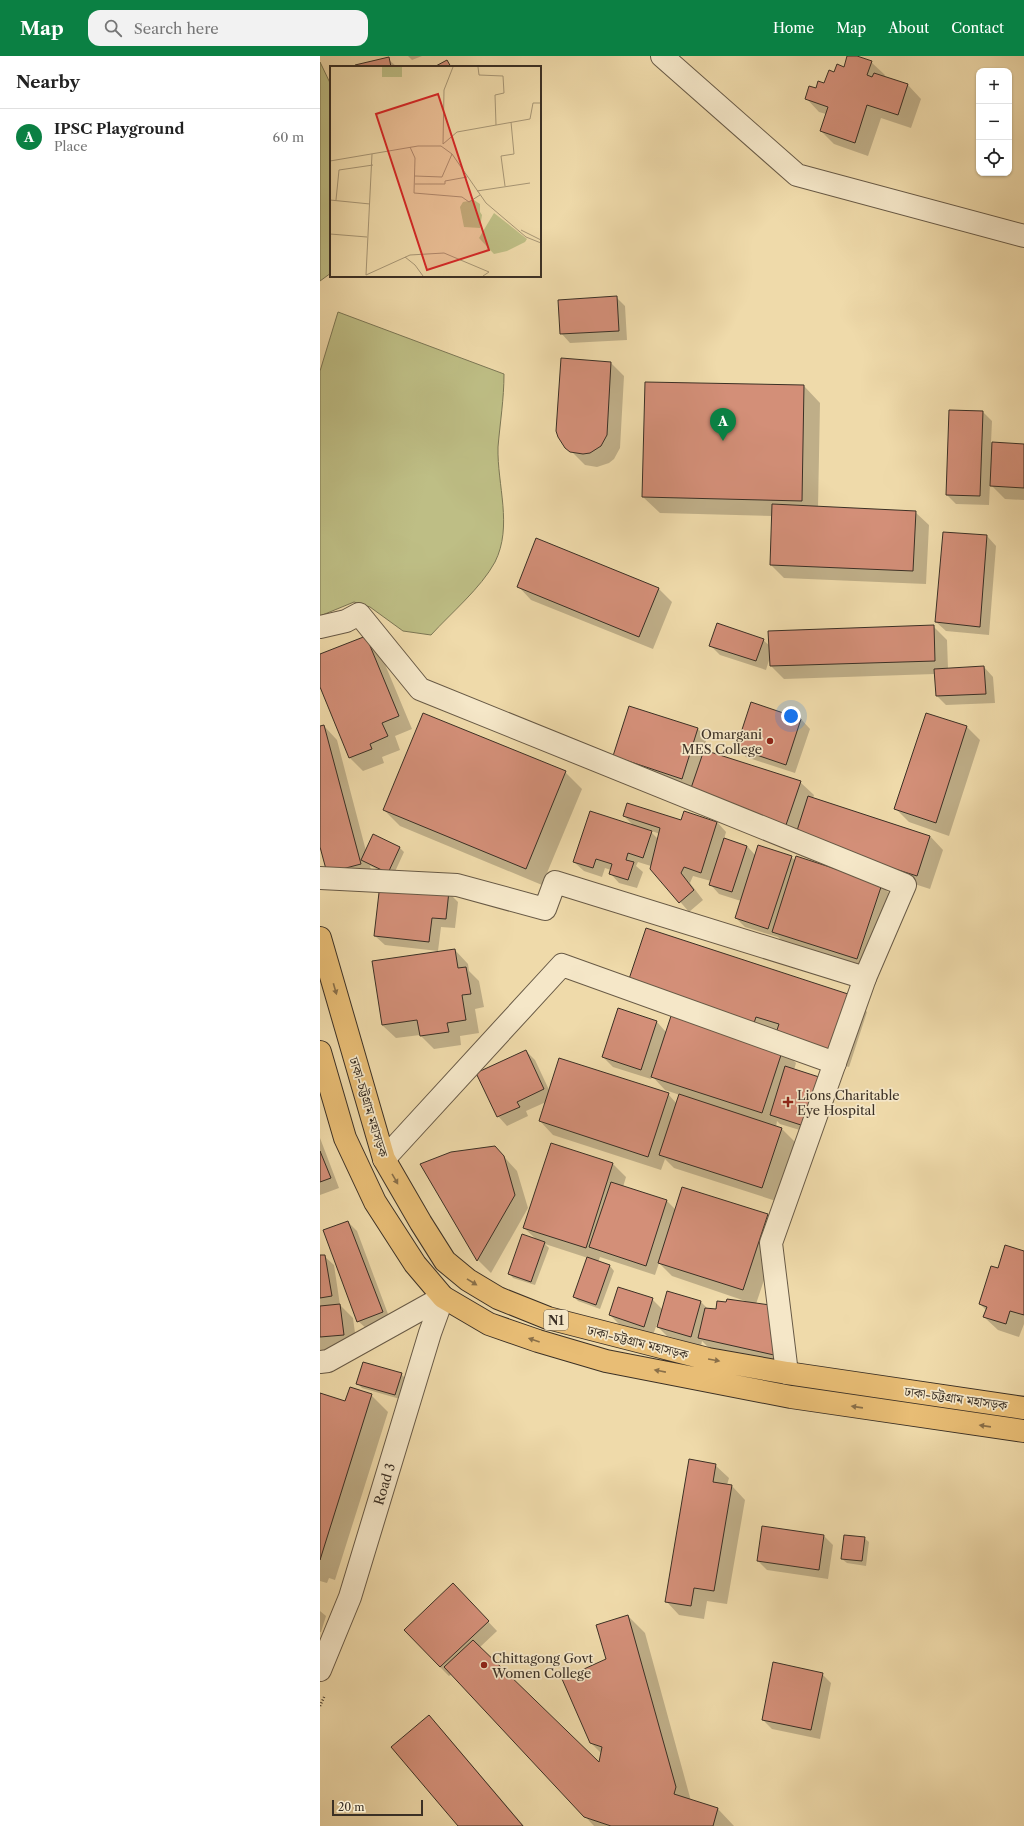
<!DOCTYPE html>
<html lang="en">
<head>
<meta charset="utf-8">
<style>
  :root { --surface:#fff; --page:#f2f2f2; --text:#222; --muted:#767676; --line:#e0e0e0; --accent:#0b8043 }
  body { margin:0; font-family:"Libre Caslon Text","Noto Serif Bengali",serif; background:var(--page); color:var(--text) }
  .controls { position:absolute; right:12px; top:12px; display:grid; overflow:hidden; border-radius:8px; box-shadow:0 1px 3px #0004 }
  .controls button { width:36px; height:36px; display:grid; place-items:center; padding:0; border:0; border-bottom:1px solid var(--line); background:var(--surface); color:var(--text); font:20px sans-serif }
  .scale { position:absolute; left:12px; bottom:10px; width:91px; box-sizing:border-box; padding-left:4px; border:2px solid #3b3025; border-top:0; font-size:11px; line-height:14px; white-space:nowrap; color:#3b3025; -webkit-text-stroke:3px #f5e7c8; paint-order:stroke }
  .you { position:absolute; left:471px; top:660px; width:14px; height:14px; margin:-10px; border:3px solid #fff; border-radius:50%; background:#1a73e8; box-shadow:0 0 0 6px #1a73e833 }
  .badge { display:grid; place-items:center; width:26px; height:26px; border-radius:50%; background:var(--accent); color:#fff; font-size:13px; font-weight:700 }
  .pin { position:absolute; translate:-50% -33px; filter:drop-shadow(0 1px 2px #0008) }
  .pin::after { content:''; position:absolute; top:21px; width:14px; height:12px; background:inherit; clip-path:polygon(0 0,100% 0,50% 100%) }
  .list { margin:0; padding:0; list-style:none }
  h2 { display:flex; justify-content:space-between; align-items:center; height:52px; margin:0; padding:0 16px; font-size:17px }
  h2 small { font-size:13px; font-weight:400; color:var(--muted) }
  .list li { display:grid; grid-template-columns:26px 1fr auto; gap:12px; align-items:center; box-sizing:border-box; height:56px; padding:0 16px; border-top:1px solid var(--line) }
  .list b { display:block; font-size:15px; white-space:nowrap }
  .list p { margin:0; font-size:13px; white-space:nowrap; color:var(--muted) }
  .list em { font-size:13px; font-style:normal; color:var(--muted) }
  .icon { flex:none; width:22px; height:22px; fill:none; stroke:currentColor; stroke-width:2; stroke-linecap:round; stroke-linejoin:round }
  .map { position:relative; flex:none; width:704px; height:1770px; overflow:hidden }
  header { display:flex; align-items:center; gap:24px; box-sizing:border-box; height:56px; padding:0 20px; background:var(--accent); color:#fff }
  header strong { font-size:19px }
  nav { display:flex; gap:22px; margin-inline-start:auto; font-size:14px }
  .search { width:280px; height:36px; background:var(--page); display:flex; align-items:center; gap:10px; box-sizing:border-box; padding:0 14px; border-radius:12px; color:var(--muted); font-size:15px }
  main { display:flex }
  aside { flex:1; background:var(--surface) }
  .map>svg:first-child { display:block }
  .green { fill:#bebe85; stroke:#7c7755 }
  .shadow { fill:#0003; fill-rule:evenodd }
  .building { fill:#d38f78; stroke:#3b3025 }
  .lines { fill:none; stroke-linecap:round; stroke-linejoin:round }
  .street-casing { stroke:#685a46; stroke-width:24 }
  .highway-casing { stroke:#3b3025; stroke-width:24 }
  .path { stroke:#3b3025; stroke-width:2.5; stroke-dasharray:1 2; stroke-linecap:butt }
  .street { stroke:#f5e7c8; stroke-width:22 }
  .highway { stroke:#e8bd75; stroke-width:22 }
  .oneway { fill:#896f49 }
  .poi-dot { fill:#8f2418; stroke:#f5e7c8; stroke-width:1.5 }
  .labels { text-anchor:middle; dominant-baseline:central; stroke-width:3.5; stroke-linejoin:round; paint-order:stroke }
  .shield { fill:#f5e7c8; stroke:#736756; stroke-width:1 }
  .shield-label { font-size:12px; font-weight:bold; fill:#3b3025 }
  .poi-label { font-size:13px; fill:#3b3025; stroke:#f5e7c8; text-anchor:start }
  .street-label { font-size:13px; fill:#3b3025; stroke:#f5e7c8 }
  .inset-road { fill:none; stroke:#a79675; stroke-width:1 }
  .view { fill:#d62828; fill-opacity:0.15; stroke:#d62828; stroke-width:2 }
  .inset-edge { fill:none; stroke:#3b3025; stroke-width:2 }
</style>
</head>
<body>
<header>
<strong>Map</strong>
<div class="search"><svg class="icon" aria-label="search" viewBox="0 0 24 24"><circle cx="10" cy="10" r="6"/><path d="M15 15l6 6"/></svg>Search here</div>
<nav><a>Home</a><a>Map</a><a>About</a><a>Contact</a></nav>
</header>
<main>
<aside>
<h2>Nearby<small></small></h2>
<ul class="list">
<li><span class="badge">A</span><div><b>IPSC Playground</b><p>Place</p></div><em>60 m</em></li>
</ul>
</aside>
<div class="map">
<svg width="704" height="1770" viewBox="0 0 704 1770">
  <rect width="100%" height="100%" fill="#efdaaa"/>
  <filter id="stains"><feTurbulence type="fractalNoise" baseFrequency=".005" numOctaves="4"/><feColorMatrix values="0 0 0 0 .2 0 0 0 0 .09 0 0 0 0 .02 0 0 0 .5 -.17"/></filter>
  <radialGradient id="worn" r=".72"><stop offset=".6" stop-color="#630" stop-opacity="0"/><stop offset="1" stop-color="#630" stop-opacity=".3"/></radialGradient>
  <path class="green" d="M0,6L11,29V217L0,225Z
    M18,256L184,318C184,343 180,367 178,391C177,429 193,470 175,506C161,532 131,557 111,579L83,575L50,551L34,546L0,560V315Z"/>
  <path class="shadow" d="M88,0H102L92,4Z
    M528,0H534L551,6L565,19L564,21L588,29L601,43L591,72L561,62L548,100L514,88L501,75L506,58L499,56L486,42L505,28L515,17L525,12Z
    M68,3L77,11H37Z
    M296,241L305,250L307,284L250,287L241,277Z
    M242,303L291,307L304,320L300,392L294,403L289,407L277,411L265,409L242,386Z
    M484,330L500,347L498,452L595,456L609,469L606,528L464,522L451,509L453,460L340,457L323,441Z
    M663,356L672,365L671,387L704,389V444L685,443L670,428L669,449L636,448L627,439Z
    M624,477L667,480L676,490L669,579L626,575L616,566Z
    M198,530L339,533L352,546L333,593L211,544Z
    M613,570L627,584L628,613L664,611L673,621L675,647L626,649L617,640L615,618L464,623L451,610L450,601L446,614L400,599L390,589L443,584L450,590Z
    M46,581L59,594L92,673L75,680L80,694L62,701L64,707L43,715L30,702L0,628V599Z
    M606,658L647,671L660,684L629,780L589,766L576,753Z
    M481,663L490,673L475,717L426,701L417,692Z
    M4,670L17,684L46,795L79,791L84,796L73,820L50,810L53,821L8,816L0,787V671Z
    M378,673L387,682L383,694L480,726L494,739L493,742L610,780L623,794L610,833L489,794L294,700Z
    M245,716L262,733L222,829L80,770L64,754Z
    M304,760L362,766H397L406,776L404,783L427,790L436,800L471,801L476,805L561,829L574,842L550,916L466,889L458,881L425,871L416,862L421,845L399,838L390,828L391,825L373,820L370,827L383,844L369,856L331,812V810L318,806L316,810L323,816L317,832L299,827L290,817L291,814L285,812L282,821L264,815L254,806L315,771ZM329,774L340,778L338,783Z
    M128,836L138,846L135,872L121,871L118,895L65,889L55,880Z
    M135,894L148,908L149,915L159,925L164,951L155,953L159,977L140,980L141,989L114,993L100,979L76,982L62,969Z
    M530,940L547,956L529,1011L325,945Z
    M299,954L337,966L346,976L463,994L476,1007L474,1014L493,1078L460,1068L457,1065L456,1071L462,1073L475,1086L456,1145L354,1112L345,1103L341,1114L233,1079L220,1065L226,1046L206,1055L208,1060L187,1070L178,1060L206,995L215,1004L230,1036L348,1038L357,1048L360,1039L345,1034L332,1020L331,1023L293,1011L283,1001Z
    M0,1082L19,1132L0,1139Z
    M232,1088L293,1108L306,1121L303,1131L347,1145L356,1154L447,1159L461,1173L436,1248L463,1308L388,1291L382,1285L381,1290L347,1280L338,1271L340,1263L339,1262L333,1279L299,1268L290,1259L332,1243L343,1254L381,1246L388,1253L396,1254L434,1248L352,1220L339,1207L335,1219L280,1201L278,1206L290,1210L294,1215L280,1253L258,1245L254,1241L268,1202L225,1188L229,1192L215,1229L193,1222L189,1217L217,1184L204,1172Z
    M175,1091L197,1115L208,1152L171,1217L158,1204L101,1109Z
    M28,1166L37,1175L71,1266L48,1274L38,1265Z
    M704,1196V1268L699,1281L678,1274L664,1261L666,1254L660,1248L679,1213Z
    M0,1200H4L14,1209L20,1249L33,1262L37,1292L0,1296Z
    M81,1318L86,1323L80,1343L42,1332L38,1328Z
    M0,1338L26,1346L51,1339L68,1356L15,1524L9,1522L7,1527L0,1525Z
    M395,1409L409,1422L407,1429L412,1430L425,1444L407,1548L387,1545L384,1563L359,1559L346,1545Z
    M443,1471L504,1480L513,1489L508,1523L447,1514L438,1505Z
    M544,1482L549,1486L546,1510L527,1507L522,1503Z
    M142,1538L177,1575L159,1592L279,1708L282,1698L271,1687L288,1604L308,1560L325,1577L371,1745L398,1753L414,1770H274L132,1618L129,1620L120,1611Z
    M0,1555L6,1560L1,1576H0Z
    M502,1618L511,1627L500,1683L452,1673L443,1664Z
    M109,1661L122,1674L204,1770H140Z"/>
  <path class="building" d="M527,0H537L552,5L547,19L552,21L554,17L588,28L578,59L547,49L535,87L500,75L508,51L485,43L489,30L496,32L498,25L504,27L509,14L514,16L517,8L524,11Z
    M69,1L71,11H36L35,9Z
    M127,4L131,11H114Z
    M297,240L299,275L240,278L238,244Z
    M241,302L291,306L287,379L281,390L270,397L263,398L250,396L245,392L238,381L236,375Z
    M325,326L484,329L482,445L322,441Z
    M629,354L663,355L660,440L626,439Z
    M672,386L704,388V432L670,430Z
    M452,448L596,455L593,515L450,509Z
    M623,476L667,479L660,571L615,566Z
    M216,482L339,532L319,581L197,531Z
    M397,567L444,583L436,605L389,590Z
    M614,569L615,605L450,610L448,575Z
    M46,580L79,660L62,667L68,680L50,688L52,693L29,702L0,631V598Z
    M664,610L666,638L616,640L614,613Z
    M431,646L481,663L466,709L416,692Z
    M309,650L378,672L362,723L293,700Z
    M103,657L246,715L206,813L63,754Z
    M606,657L647,670L616,767L574,753Z
    M4,669L41,808L7,817L0,791V670Z
    M384,694L481,725L466,769L369,738Z
    M488,740L610,780L597,820L475,781Z
    M307,747L361,764L364,755L397,766L381,817L364,811L361,817L374,834L359,847L330,813L340,772L303,760Z
    M270,755L332,775L323,802L308,797L306,804L314,806L308,824L289,818L292,808L276,803L273,812L253,806Z
    M53,778L80,791L68,817L41,804Z
    M404,782L427,790L412,836L389,829Z
    M438,789L472,800L448,873L415,862Z
    M476,800L562,828L537,903L452,876Z
    M60,828L129,835L126,863L112,862L109,886L54,880Z
    M326,872L531,939L512,995L456,977L459,968L436,961L433,970L307,929Z
    M135,893L138,912L146,911L151,938L142,939L146,964L127,967L129,976L100,980L97,964L62,969L52,905Z
    M298,952L337,965L321,1014L282,1001Z
    M352,957L463,993L442,1057L331,1021Z
    M206,994L224,1033L197,1046L200,1051L177,1061L156,1017Z
    M239,1002L349,1037L328,1101L219,1065Z
    M465,1010L499,1021L484,1070L450,1059Z
    M359,1038L462,1072L442,1132L339,1099Z
    M231,1087L293,1107L266,1192L203,1172Z
    M175,1090L184,1100L195,1139L157,1205L100,1108L131,1096Z
    M0,1095L11,1122L0,1126Z
    M291,1126L347,1144L326,1210L269,1191Z
    M362,1131L448,1158L423,1234L338,1207Z
    M28,1165L63,1256L37,1266L3,1174Z
    M202,1178L225,1186L211,1226L188,1218Z
    M685,1189L704,1195V1259L690,1255L686,1268L663,1261L667,1251L659,1248L671,1210L678,1212Z
    M0,1199H5L12,1240L0,1242Z
    M267,1201L290,1209L276,1249L253,1241Z
    M298,1231L333,1242L324,1271L289,1259Z
    M347,1235L381,1245L371,1281L337,1271Z
    M407,1243L450,1249L454,1299L378,1282L385,1252L396,1253L397,1245L406,1246Z
    M20,1248L24,1279L0,1281V1250Z
    M43,1306L82,1317L75,1339L36,1328Z
    M30,1331L52,1338L0,1504V1337L25,1345Z
    M369,1403L396,1408L393,1426L412,1429L394,1535L374,1532L371,1550L345,1546Z
    M442,1470L504,1479L499,1514L437,1505Z
    M524,1479L545,1481L542,1505L521,1503Z
    M133,1527L169,1565L120,1611L84,1574Z
    M308,1559L356,1731L354,1738L398,1752L393,1770H291L264,1761L124,1611L153,1584L279,1706L282,1691L270,1687L242,1623L286,1603L276,1569Z
    M453,1606L503,1617L491,1674L442,1664Z
    M109,1659L203,1770H138L71,1691Z"/>
  <g class="lines">
    <g class="street-casing">
      <g id="street">
        <path d="M342,0L477,119L704,180"/>
        <path d="M0,571L26,565L39,558L100,633L585,829L545,922L451,1187L467,1317"/>
        <path d="M0,822L137,829L225,853L235,826L545,922"/>
        <path d="M64,1103L242,909L515,1007"/>
        <path d="M0,1306L8,1305L123,1241"/>
        <path id="s1" d="M0,1614L30,1541L110,1277L123,1241"/>
      </g>
    </g>
    <g class="highway-casing">
      <path id="highway" d="M0,882L64,1103L101,1167L125,1205L148,1224L178,1242L228,1262L388,1303L467,1317L704,1352
        M0,996L25,1082L55,1146L95,1208L123,1241L169,1268L218,1285L286,1305L471,1341L704,1375"/>
    </g>
    <path class="path" d="M0,1650L5,1639"/>
    <use href="#street" class="street"/>
    <use href="#highway" class="highway"/>
  </g>
  <defs><path id="oneway-solid" d="M-6-.8H1V-3.2L6.5 0L1 3.2V.8H-6Z"/></defs>
  <g class="oneway">
    <use href="#oneway-solid" transform="translate(15 933) rotate(74)"/>
    <use href="#oneway-solid" transform="translate(75 1123) rotate(60)"/>
    <use href="#oneway-solid" transform="translate(152 1226) rotate(32)"/>
    <use href="#oneway-solid" transform="translate(214 1284) rotate(-161)"/>
    <use href="#oneway-solid" transform="translate(394 1304) rotate(10)"/>
    <use href="#oneway-solid" transform="translate(340 1315) rotate(-169)"/>
    <use href="#oneway-solid" transform="translate(537 1351) rotate(-172)"/>
    <use href="#oneway-solid" transform="translate(665 1370) rotate(-172)"/>
  </g>
  <g class="poi-dot">
    <circle cx="450" cy="685" r="4"/>
    <path d="M466 1040h4v4h4v4h-4v4h-4v-4h-4v-4h4z"/>
    <circle cx="164" cy="1609" r="4"/>
  </g>
  <g class="labels">
    <rect class="shield" x="224" y="1254" width="24" height="20" rx="3"/>
    <g class="shield-label">
      <text x="236" y="1264">N1</text>
    </g>
    <g class="poi-label">
      <text x="442" y="678" text-anchor="end">Omargani<tspan x="442" dy="15">MES College</tspan></text>
      <text x="477" y="1039">Lions Charitable<tspan x="477" dy="15">Eye Hospital</tspan></text>
      <text x="172" y="1602">Chittagong Govt<tspan x="172" dy="15">Women College</tspan></text>
    </g>
    <g class="street-label">
      <text transform="translate(49 1051) rotate(73)">ঢাকা-চট্টগ্রাম মহাসড়ক</text>
      <text transform="translate(318 1286) rotate(14)">ঢাকা-চট্টগ্রাম মহাসড়ক</text>
      <text transform="translate(636 1342) rotate(8)">ঢাকা-চট্টগ্রাম মহাসড়ক</text>
      <text stroke="none"><textPath href="#s1" startOffset="197">Road 3</textPath></text>
    </g>
  </g>
  <g transform="translate(10 10)">
    <rect width="211" height="211" fill="#efdaaa"/>
    <path d="M52,1H72V11H52ZM144,134L150,138V146L152,149L150,162L134,161L130,141L133,136ZM164,147L197,173L195,176L177,185L164,188L149,172Z" fill="#bebe85"/>
    <path class="inset-road" d="M148,1L149,9L173,10L174,27L165,29L166,59M113,78L127,66L200,53L203,37H211M113,78L114,24L123,1M80,81L85,92L84,127L132,131L139,136L150,129M0,95L88,80H111L122,88L156,137L196,171L211,177M85,110L112,111L122,88M85,118H115V115L137,111M175,120L171,90L184,88L181,56M147,125L200,117M0,134L40,138M6,134L9,104L43,99M191,164L211,174M0,168L37,171M75,191L85,199L93,210M36,209L80,189L114,187L159,206L153,210M36,209L42,88"/>
    <path class="view" d="M108,28L159,184L97,204L46,48Z"/>
    <rect width="211" height="211" class="inset-edge"/>
  </g>
  <rect width="100%" height="100%" filter="url(#stains)"/>
  <rect width="100%" height="100%" fill="url(#worn)"/>
</svg>
<div class="controls">
<button>+</button>
<button>−</button>
<button><svg class="icon" aria-label="locate" viewBox="0 0 24 24"><circle cx="12" cy="12" r="6"/><path d="M12 2v4M12 18v4M2 12h4M18 12h4"/></svg></button>
</div>
<div class="scale">20 m</div>
<div class="you"></div>
<div class="pin badge" style="left:403px;top:385px">A</div>
</div>
</main>
</body>
</html>
